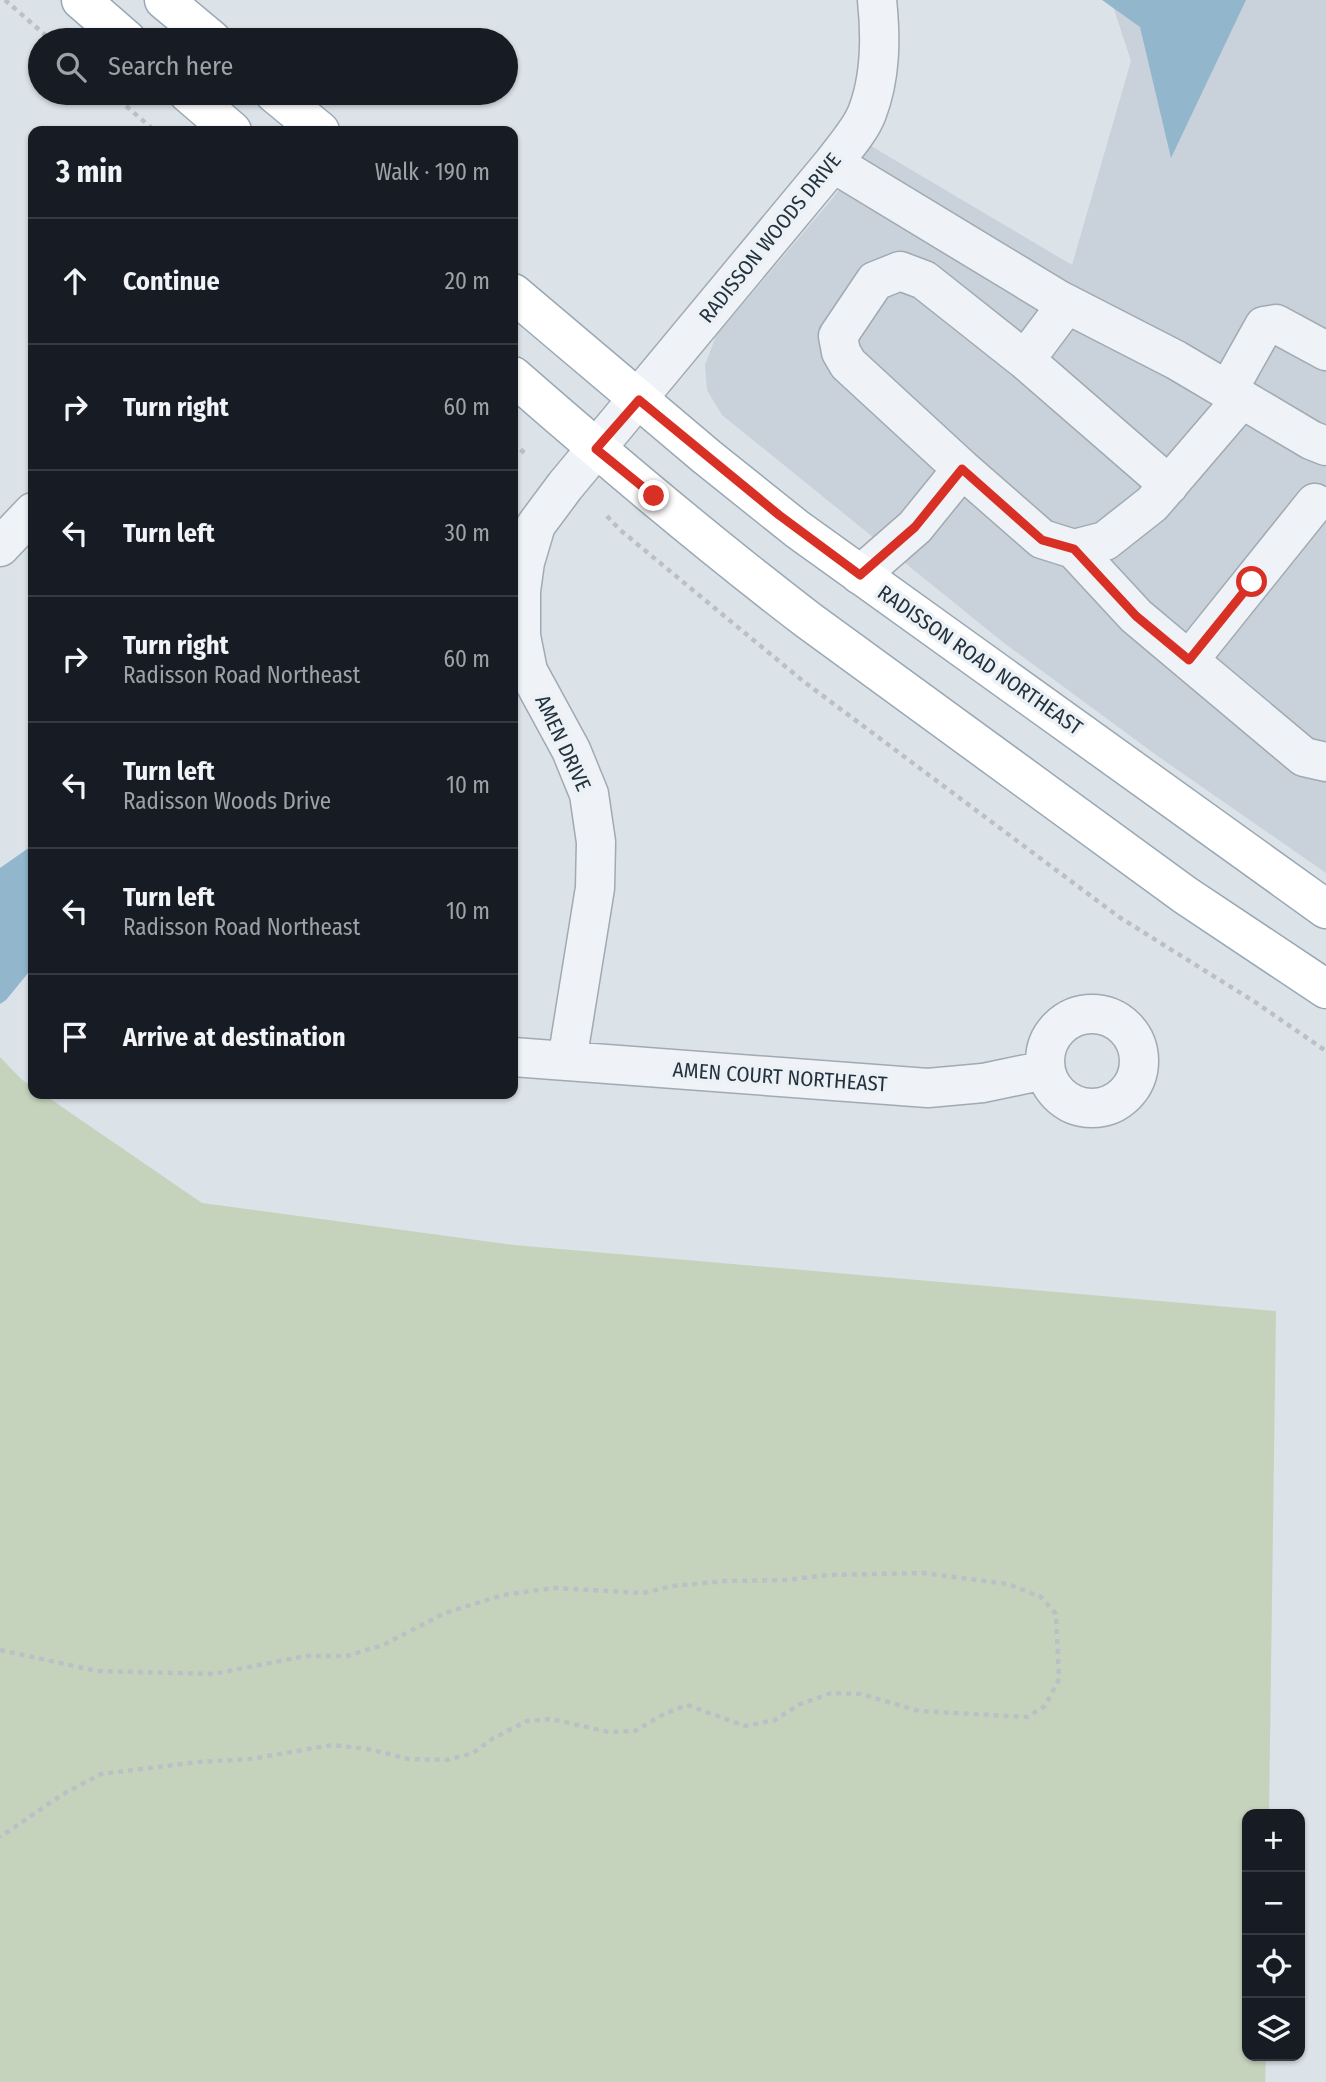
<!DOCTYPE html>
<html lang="en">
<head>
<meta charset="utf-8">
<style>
  :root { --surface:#171b24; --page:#242831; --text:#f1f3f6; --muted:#9ea1a6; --line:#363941 }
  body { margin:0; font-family:"Fira Sans Condensed",sans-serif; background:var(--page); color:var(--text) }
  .controls { position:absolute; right:21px; bottom:21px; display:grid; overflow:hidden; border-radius:14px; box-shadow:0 2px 5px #0004 }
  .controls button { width:63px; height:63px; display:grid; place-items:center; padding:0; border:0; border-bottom:2px solid var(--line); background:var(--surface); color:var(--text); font:35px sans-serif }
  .stop { position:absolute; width:21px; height:21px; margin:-16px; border:5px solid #d93025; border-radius:50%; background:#fff }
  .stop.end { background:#d93025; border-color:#fff; box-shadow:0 2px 7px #0008 }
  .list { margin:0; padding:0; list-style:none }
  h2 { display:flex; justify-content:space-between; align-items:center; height:91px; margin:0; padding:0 28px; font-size:30px }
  h2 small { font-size:23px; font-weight:400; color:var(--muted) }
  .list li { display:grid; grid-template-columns:46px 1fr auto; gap:21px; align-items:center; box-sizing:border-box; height:126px; padding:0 28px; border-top:2px solid var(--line) }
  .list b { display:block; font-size:26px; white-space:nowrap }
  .list p { margin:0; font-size:23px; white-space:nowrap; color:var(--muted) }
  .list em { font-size:23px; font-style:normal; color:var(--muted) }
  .icon { flex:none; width:38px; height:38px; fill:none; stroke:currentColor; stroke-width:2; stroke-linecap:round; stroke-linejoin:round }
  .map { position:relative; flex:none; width:1326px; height:2082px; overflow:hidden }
  .search { position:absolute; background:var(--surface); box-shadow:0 2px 5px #0004; left:28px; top:28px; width:490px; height:77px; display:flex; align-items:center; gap:18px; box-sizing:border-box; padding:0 24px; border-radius:38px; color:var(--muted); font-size:26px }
  .panel { position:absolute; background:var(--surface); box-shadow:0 2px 5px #0004; left:28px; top:126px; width:490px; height:973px; border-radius:14px }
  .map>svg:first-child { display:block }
  .built { fill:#c9d1da }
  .green { fill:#c5d3bc }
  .water { fill:#92b6cc }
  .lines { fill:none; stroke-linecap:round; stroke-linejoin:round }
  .minor-casing { stroke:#a0aab2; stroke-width:41 }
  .major-casing { stroke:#9aa8b5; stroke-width:41 }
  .path { stroke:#bac0c6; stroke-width:4.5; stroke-dasharray:5 5; stroke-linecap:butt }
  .minor { stroke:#eff2f6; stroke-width:38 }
  .major { stroke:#fff; stroke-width:38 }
  .route { stroke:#d93025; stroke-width:9 }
  .labels { text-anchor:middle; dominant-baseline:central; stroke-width:7; stroke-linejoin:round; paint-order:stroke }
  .street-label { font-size:21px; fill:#24323f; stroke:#ebf1f5 }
</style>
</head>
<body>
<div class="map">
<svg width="1326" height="2082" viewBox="0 0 1326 2082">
  <rect width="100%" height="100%" fill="#dbe2e8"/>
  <path class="built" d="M1111,0H1326V873L1159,757L1004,643L722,415L707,390L705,365L716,336L832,199L871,146L1072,265L1131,61Z"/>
  <path class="green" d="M0,1057L21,1079L33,1087V1094H43L202,1203L514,1245L1276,1311L1269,1814H1247V2056H1266L1265,2082H0Z"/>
  <path class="water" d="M1102,0H1246L1171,158L1140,27Z
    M33,845V967L6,1000L0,1004V868Z"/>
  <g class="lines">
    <g class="minor-casing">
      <path id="minor" d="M833,163L1059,300L1176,360L1311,440L1326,446
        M1067,304L1025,360L1169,485
        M1228,390L1264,326L1276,324L1326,351
        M962,469L848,364L841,352L838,336L875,281L900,271L924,280L1025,360
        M0,547L33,512
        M1074,549L1136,616L1304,757L1326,762
        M860,575L915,527L962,469L1042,539L1074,549L1105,541L1152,504L1242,399
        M1189,660L1315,503
        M1045 1061a47 47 0 1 1 94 0a47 47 0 1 1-94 0Z
        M513,1057L928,1088L983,1083L1045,1070
        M567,1061L595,888L596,842L589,794L571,750L528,671L521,636V591L525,562L536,525L565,486L833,163C844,148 860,131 867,113C881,77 881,38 877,0"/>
    </g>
    <g class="major-casing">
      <path id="major" d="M81,0L127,40
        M164,0L212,40
        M188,93L232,131
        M274,93L320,131
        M513,293L707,457L797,529L1326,909
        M513,376C609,460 706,542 808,620L1185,895L1326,989"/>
    </g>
    <path class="path" d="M5,0L51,40
      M111,93L155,131
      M513,443L528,456
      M607,516L619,529L803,681L1119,917L1255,1002L1326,1051
      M0,1650L97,1671L213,1674L306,1656H347L383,1645L445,1613L503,1595L554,1588L643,1593L673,1586L725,1581L786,1580L828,1575L923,1573L1008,1584L1041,1597L1056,1614L1059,1679L1045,1706L1027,1717L919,1711L861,1694L831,1693L798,1705L775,1720L745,1726L687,1705L664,1714L635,1731L609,1732L551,1719L527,1721L492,1739L473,1753L447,1760L409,1759L368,1749L332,1745L250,1759L198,1762L101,1774L63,1794L0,1837"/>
    <use href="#minor" class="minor"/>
    <use href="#major" class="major"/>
  </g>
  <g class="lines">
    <path class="route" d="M654,496L596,449L639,400L779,515L860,575L915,527L962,469L1042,540L1074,549L1136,616L1189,660L1252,582"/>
  </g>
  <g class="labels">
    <g class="street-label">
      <text transform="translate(770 238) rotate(-51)">RADISSON WOODS DRIVE</text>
      <text transform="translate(980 660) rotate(35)">RADISSON ROAD NORTHEAST</text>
      <text transform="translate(563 743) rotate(65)">AMEN DRIVE</text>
      <text transform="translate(780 1077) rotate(4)">AMEN COURT NORTHEAST</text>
    </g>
  </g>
</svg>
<div class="controls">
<button>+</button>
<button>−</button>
<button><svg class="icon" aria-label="locate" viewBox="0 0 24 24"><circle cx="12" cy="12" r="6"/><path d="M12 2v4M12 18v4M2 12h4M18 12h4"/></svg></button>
<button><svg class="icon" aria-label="layers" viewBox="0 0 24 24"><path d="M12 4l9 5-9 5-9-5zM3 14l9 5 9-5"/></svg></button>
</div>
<div class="stop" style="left:1252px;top:582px"></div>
<div class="stop end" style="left:654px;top:496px"></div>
<div class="search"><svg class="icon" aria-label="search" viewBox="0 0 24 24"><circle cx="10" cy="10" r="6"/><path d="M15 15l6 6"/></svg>Search here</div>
<section class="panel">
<h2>3 min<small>Walk · 190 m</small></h2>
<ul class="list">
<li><svg class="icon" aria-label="ahead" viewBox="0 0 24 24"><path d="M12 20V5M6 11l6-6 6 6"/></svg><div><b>Continue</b></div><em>20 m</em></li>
<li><svg class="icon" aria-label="right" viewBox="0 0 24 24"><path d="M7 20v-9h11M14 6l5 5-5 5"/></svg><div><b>Turn right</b></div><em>60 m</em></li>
<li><svg class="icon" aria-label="left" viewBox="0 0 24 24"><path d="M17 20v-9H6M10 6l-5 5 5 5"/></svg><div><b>Turn left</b></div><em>30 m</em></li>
<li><svg class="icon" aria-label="right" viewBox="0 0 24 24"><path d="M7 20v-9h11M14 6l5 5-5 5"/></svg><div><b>Turn right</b><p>Radisson Road Northeast</p></div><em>60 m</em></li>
<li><svg class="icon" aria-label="left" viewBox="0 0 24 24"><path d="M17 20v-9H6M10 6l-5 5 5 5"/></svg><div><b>Turn left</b><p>Radisson Woods Drive</p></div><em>10 m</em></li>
<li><svg class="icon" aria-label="left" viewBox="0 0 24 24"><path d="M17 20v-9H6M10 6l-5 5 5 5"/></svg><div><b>Turn left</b><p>Radisson Road Northeast</p></div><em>10 m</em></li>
<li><svg class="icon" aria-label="arrive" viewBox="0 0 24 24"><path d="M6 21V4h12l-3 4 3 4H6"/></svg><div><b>Arrive at destination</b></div></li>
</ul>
</section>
</div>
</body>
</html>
